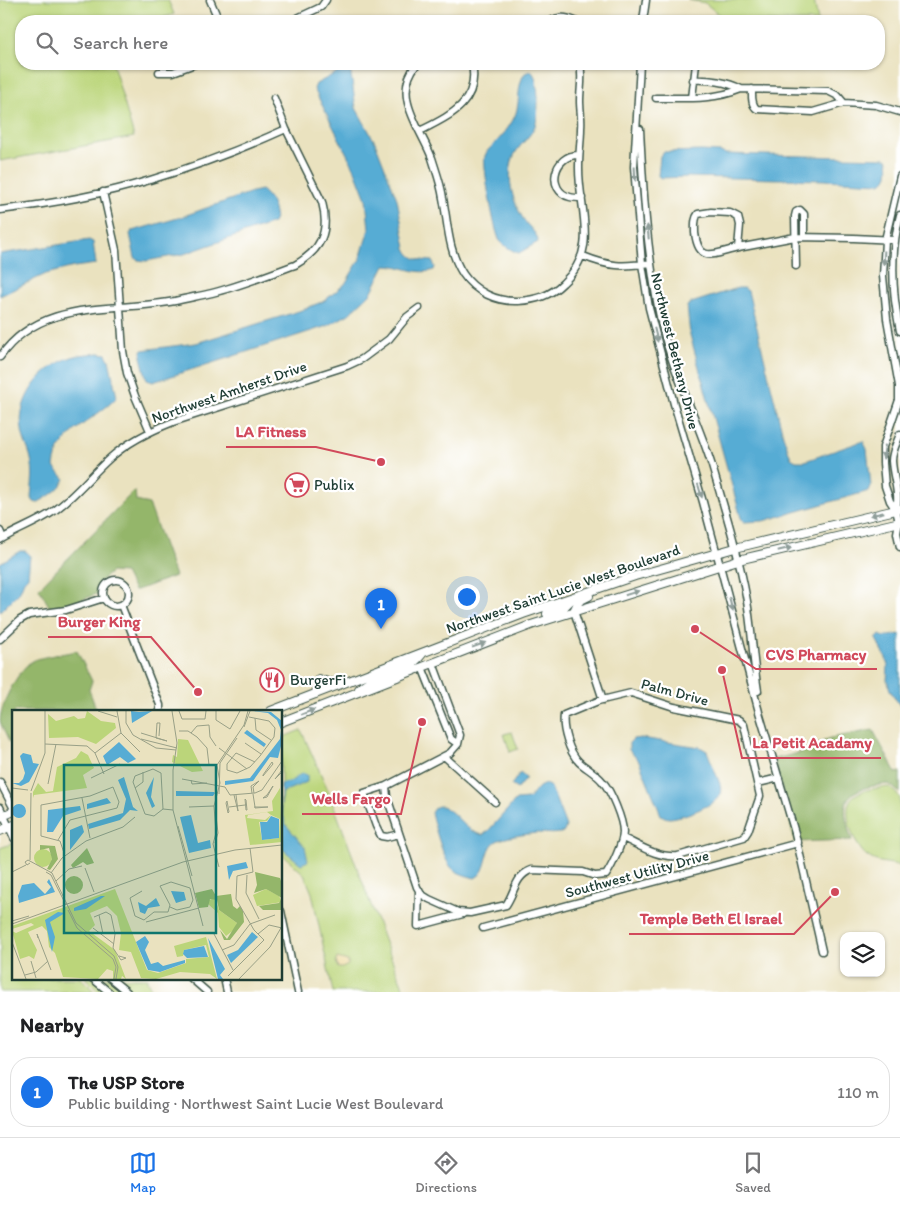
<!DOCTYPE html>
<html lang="en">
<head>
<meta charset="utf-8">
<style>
  :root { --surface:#fff; --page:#f6f6f6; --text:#202124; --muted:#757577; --line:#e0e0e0; --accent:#1a73e8 }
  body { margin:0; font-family:Itim,sans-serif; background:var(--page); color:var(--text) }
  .controls { position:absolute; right:15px; bottom:15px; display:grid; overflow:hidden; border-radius:10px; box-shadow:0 1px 4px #0004 }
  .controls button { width:45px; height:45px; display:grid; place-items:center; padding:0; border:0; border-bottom:1px solid var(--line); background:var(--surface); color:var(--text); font:25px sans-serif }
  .you { position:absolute; left:466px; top:596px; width:18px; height:18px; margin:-12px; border:4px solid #fff; border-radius:50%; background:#1a73e8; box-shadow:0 0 0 8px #1a73e833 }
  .badge { display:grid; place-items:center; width:32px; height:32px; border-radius:50%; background:var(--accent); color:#fff; font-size:16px; font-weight:700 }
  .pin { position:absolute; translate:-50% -41px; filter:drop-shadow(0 1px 2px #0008) }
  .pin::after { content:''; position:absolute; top:26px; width:18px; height:15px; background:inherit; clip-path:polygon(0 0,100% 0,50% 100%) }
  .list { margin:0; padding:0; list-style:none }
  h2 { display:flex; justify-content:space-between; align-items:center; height:65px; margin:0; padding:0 20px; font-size:21px }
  h2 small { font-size:16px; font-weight:400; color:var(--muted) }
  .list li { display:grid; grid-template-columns:32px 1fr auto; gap:15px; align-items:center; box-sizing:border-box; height:70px; margin:0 10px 10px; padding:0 10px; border:1px solid var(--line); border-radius:20px }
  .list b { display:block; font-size:19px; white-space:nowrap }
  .list p { margin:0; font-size:16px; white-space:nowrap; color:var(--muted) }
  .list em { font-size:16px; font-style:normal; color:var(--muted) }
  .icon { flex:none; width:28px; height:28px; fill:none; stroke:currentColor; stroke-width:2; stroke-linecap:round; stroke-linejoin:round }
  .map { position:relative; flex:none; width:900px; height:992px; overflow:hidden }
  .search { position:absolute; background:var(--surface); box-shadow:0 1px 4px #0004; left:15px; right:15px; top:15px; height:55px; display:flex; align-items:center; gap:12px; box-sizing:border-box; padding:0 18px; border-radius:20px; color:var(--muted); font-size:19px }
  .sheet { height:145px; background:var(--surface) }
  nav { display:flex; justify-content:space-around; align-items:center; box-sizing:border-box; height:70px; border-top:1px solid var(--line); background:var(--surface); font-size:14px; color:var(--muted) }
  nav a { display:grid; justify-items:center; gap:2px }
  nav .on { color:var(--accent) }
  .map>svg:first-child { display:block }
  .green { fill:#bbd57a; stroke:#6d8957 }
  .forest { fill:#94b66a; stroke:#5a7a4f }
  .sand { fill:#eeda9e; stroke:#868c69 }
  .water { fill:#57acd4; stroke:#3b7484 }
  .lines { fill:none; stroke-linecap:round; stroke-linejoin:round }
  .minor-casing { stroke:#3d5649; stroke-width:9 }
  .major-casing { stroke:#3d5649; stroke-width:10 }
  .minor { stroke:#fff; stroke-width:6 }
  .major { stroke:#fff; stroke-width:8 }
  .oneway { fill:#8f9e9a }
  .labels { text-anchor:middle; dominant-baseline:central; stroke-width:4.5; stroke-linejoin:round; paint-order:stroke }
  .street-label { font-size:15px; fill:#1f3d34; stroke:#fff }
  .poi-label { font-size:15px; fill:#1f3d34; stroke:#fff; text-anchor:start }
  .inset-road { fill:none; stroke:#99a087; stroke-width:1 }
  .view { fill:#0f766e; fill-opacity:0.15; stroke:#0f766e; stroke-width:2.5 }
  .inset-edge { fill:none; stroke:#1f3d34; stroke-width:2.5 }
  .leader { fill:none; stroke:#d1495b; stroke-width:2 }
  .callout-dot { fill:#d1495b; stroke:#fff; stroke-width:2 }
  .callout-label { font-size:16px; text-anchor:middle; font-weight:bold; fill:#d1495b; stroke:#fff; stroke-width:4.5; stroke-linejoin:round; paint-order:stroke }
</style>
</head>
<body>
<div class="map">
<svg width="900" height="992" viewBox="0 0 900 992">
  <rect width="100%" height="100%" fill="#fff"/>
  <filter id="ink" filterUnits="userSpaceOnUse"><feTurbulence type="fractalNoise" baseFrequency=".02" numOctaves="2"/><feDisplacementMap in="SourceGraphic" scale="10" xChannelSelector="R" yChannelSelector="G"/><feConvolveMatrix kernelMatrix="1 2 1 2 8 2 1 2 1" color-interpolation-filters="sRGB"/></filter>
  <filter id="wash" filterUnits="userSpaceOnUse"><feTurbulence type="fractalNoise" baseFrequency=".0096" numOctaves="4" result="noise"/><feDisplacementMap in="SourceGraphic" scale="20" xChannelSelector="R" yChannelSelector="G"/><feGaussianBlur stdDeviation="1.12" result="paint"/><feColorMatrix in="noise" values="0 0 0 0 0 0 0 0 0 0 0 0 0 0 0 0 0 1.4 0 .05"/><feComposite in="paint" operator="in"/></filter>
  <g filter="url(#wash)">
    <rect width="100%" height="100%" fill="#eae2bf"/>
    <path class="green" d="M0,0H168L174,14L154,21H21V64H113L134,137L0,161Z
      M688,0H814L818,21H727L705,3Z
      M301,730L328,790L386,945L405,992H333L312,893L304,874L281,853V738Z
      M512,732L518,749L510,752L504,734Z
      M889,787L900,797V866C889,862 877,864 867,856C854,846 838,806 855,795C864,789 878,788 889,787Z
      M14,843V978H81L95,992H0V848Z
      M85,978H147V981L153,992H99Z"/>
    <path class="forest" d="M135,490L136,501L149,504L175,576L134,591L125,573L111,572L99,582L98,593L77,602L50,608L39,588Z
      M77,651L92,681L89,690L97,711H14V744L9,742C6,735 2,728 0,721C0,705 18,670 32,661C39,657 67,653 77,651Z
      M873,730L896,773L900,772V793L889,784C846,788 837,798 852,840L795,842L774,759L799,753L830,738Z"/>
    <path class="sand" d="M337,958L348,961V965L342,968H338L336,961Z"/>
    <path class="water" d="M347,67L350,68L356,108L375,142L397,199L406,248C411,260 420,260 432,261L435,267L434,270C417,276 402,265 385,265L371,293L349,314L327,326L153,382L147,380L141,357L142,350L196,343L299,311L324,301L345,284L360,259L369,229L366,199L354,168L314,89L316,84Z
      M531,71C540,77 539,117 535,126C529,140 516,146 512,161C507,181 513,203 524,220C528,227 538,233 538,242L519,253C514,252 504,246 500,241C495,235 482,164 485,156C487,149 493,146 497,141C504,134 513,122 516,113C520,100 517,84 525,73Z
      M702,151L720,152L726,154L885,158L888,159C889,168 890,181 880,183L824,180L687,177L661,178L658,176L660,156L663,152Z
      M261,190C270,196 279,213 273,223L184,254L146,261L138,260L135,258L130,234L132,231L178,218L252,192Z
      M89,240L93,242L96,264L74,267L46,274L0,296V254Z
      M738,288H744L748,291L783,435L791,458L796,461H805L863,441L867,449L871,486L869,491L763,521L744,522L741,518L690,335L687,306L691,303Z
      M99,353L106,354L109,360L117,397C96,420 57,432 54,467L65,479C59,491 47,497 37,503L34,502L31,497C32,485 34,471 31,459C29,449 23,440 22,430C16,398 43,366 72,357C81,354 90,354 99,353Z
      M20,551H26L30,556L28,577L24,581L19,593L0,612V563Z
      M900,634V706L890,690L887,680L888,666L886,658L876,639L880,635L884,637Z
      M641,738L700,747L707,751L720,784C721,789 721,792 719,796C714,806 680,818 669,818C666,818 663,816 661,815L639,761L629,750V743L633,739Z
      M302,773L307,775V782L283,792L281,805V784L290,782Z
      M520,773L526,778L517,789L511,785Z
      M545,784L551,787L566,826L564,832C555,835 546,833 537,833C528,834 502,837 495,842C484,851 489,872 475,878C467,876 455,873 450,866C443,857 434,825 431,813C433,808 438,804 444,807C458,814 465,832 483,835L488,831L516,800L528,799L539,787Z
      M281,807L286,825L305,847L308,861L301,864L281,848Z"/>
  </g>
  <g filter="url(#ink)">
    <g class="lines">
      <g class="minor-casing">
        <path id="minor" d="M210,0L219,21
          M291,21L321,7L326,0
          M551,21C559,16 567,17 575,21
          M643,21L646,0
          M417,64C391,95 420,127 432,158C436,171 441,184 443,198C448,224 448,251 463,274C475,292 497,302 518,301C536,300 550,296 563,283C601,248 578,210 579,166C579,153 581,140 581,128C582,119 580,110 580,101C580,88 583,77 580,64
          M640,64L634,167L642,264L649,308L674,404L703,502L759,712L795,833L822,951
          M159,72H173L195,64
          M693,80C708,79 728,82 741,89L828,91L838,96L844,103L876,105L900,112
          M752,89C752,96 751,105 757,109L813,112L844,103
          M274,98L286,129
          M656,98C686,98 714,100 741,89
          M692,98L696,64
          M640,129C643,190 647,252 659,312C669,366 696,414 712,466C725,510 739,555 747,601C752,630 753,661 758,691
          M420,131C449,116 480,103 472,64
          M579,155C553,154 546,191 570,197C574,198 578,198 582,198
          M900,176L885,240L883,276L887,319L899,386V400L883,447V463L885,486L890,501L896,510L899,522L897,533L900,547
          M103,192L116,250L123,351L127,373L135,396L150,431
          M0,210C50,204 101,195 150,180C197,166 242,149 286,129L322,202C330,232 321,250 295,265C267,275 240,286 212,293C200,296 187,298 175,301C113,313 42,297 0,357
          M711,212L730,213L738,217L740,225L738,248C715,253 699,265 695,233C695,226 694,219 698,214Z
          M900,215C890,253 892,293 900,331
          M738,248L795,237L854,238L895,240
          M583,256C610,267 622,267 651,263
          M796,266L795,216L796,212L800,210L804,214V237
          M896,510C900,493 893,478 892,461C892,451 897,443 900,434
          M0,531L3,538
          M0,540C18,529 37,523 54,511C75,496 91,475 110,458C128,442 150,431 173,422L347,366L362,359L389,339L407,317L419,308
          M103 593a13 13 0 1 1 26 0a13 13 0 1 1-26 0Z
          M121,605L160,705V711
          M574,611L603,700
          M0,639L20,620L29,615L66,610L104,598
          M433,663L460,735L458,744L450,753L386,786L387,797L417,887L421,894L429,899L458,912L470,913L506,905C515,892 515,876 531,870L583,872L595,876L606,875C612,866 623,843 623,832C623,820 611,791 603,782C597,774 587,769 579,762C569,752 562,729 564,715L598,701L631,693L674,707L739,720L744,725L760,796L748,831L744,837L678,856C658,858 640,846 623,838
          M422,667L451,739L458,744
          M444,756L495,802
          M0,782L14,809
          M758,783L779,778
          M386,786L364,793L376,826L381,836L387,837L399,834
          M0,807L14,838
          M419,890L418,926L463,914
          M281,911L298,992
          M483,928L798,843
          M92,978L109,992
          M110,978L127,992
          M191,978L207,992
          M224,978L227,992"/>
      </g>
      <g class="major-casing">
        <path id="major" d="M574,611L579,601L589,596
          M547,614L564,607L573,598
          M359,689C377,671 405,676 422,654
          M315,694L319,687V679L330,683L338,681
          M271,711L523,614L635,576L735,548L900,509
          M281,722L531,625L738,560L900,522
          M0,817L14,811
          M0,831L14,825"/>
      </g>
      <use href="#minor" class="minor"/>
      <use href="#major" class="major"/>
    </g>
    <defs><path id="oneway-solid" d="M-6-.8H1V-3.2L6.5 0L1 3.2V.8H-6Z" transform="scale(1.25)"/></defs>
    <g class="oneway">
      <use href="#oneway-solid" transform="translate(635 174) rotate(87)"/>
      <use href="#oneway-solid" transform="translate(648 232) rotate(-96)"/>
      <use href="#oneway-solid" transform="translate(884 258) rotate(93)"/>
      <use href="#oneway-solid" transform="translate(656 335) rotate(76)"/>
      <use href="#oneway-solid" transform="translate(884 452) rotate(97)"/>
      <use href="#oneway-solid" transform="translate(700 491) rotate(73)"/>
      <use href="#oneway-solid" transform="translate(877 514) rotate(167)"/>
      <use href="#oneway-solid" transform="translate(785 549) rotate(-13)"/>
      <use href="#oneway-solid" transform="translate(632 593) rotate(-17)"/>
      <use href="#oneway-solid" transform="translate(731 604) rotate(75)"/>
      <use href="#oneway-solid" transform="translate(479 645) rotate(-21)"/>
      <use href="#oneway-solid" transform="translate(308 712) rotate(-21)"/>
    </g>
  </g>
  <defs>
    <g id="supermarket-ring" transform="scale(1.25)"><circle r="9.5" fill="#fff" stroke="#d1495b" stroke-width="1.5"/><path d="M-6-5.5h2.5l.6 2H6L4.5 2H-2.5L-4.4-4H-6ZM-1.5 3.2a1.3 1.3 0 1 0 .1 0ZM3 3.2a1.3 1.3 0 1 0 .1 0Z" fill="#d1495b"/></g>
    <g id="restaurant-ring" transform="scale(1.25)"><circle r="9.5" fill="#fff" stroke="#d1495b" stroke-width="1.5"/><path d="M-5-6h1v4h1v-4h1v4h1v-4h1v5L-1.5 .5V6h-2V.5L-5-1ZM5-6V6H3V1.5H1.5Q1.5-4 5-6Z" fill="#d1495b"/></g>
  </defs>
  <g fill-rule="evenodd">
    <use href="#supermarket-ring" x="297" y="485"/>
    <use href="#restaurant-ring" x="272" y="680"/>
  </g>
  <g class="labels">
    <g class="street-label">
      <text transform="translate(675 351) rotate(76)">Northwest Bethany Drive</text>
      <text transform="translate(229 392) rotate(-19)">Northwest Amherst Drive</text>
      <text transform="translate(563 589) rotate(-19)">Northwest Saint Lucie West Boulevard</text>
      <text transform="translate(675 692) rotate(15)">Palm Drive</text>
      <text transform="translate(637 874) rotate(-15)">Southwest Utility Drive</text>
    </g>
    <g class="poi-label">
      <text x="314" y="485">Publix</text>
      <text x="290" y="680">BurgerFi</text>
    </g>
  </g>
  <g transform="translate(12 710)">
    <rect width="270" height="270" fill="#eae2bf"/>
    <path d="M75,1L89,11L103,13L104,18L84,34L66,27L37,28L36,4L44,11L62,6L66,9L73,8ZM166,29L176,30L191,61L180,62L160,52L161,45L165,47ZM69,41L76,45L82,58L71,65L75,78L22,85L21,88V82L25,75L26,73L34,82L41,81L45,57L64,48ZM268,78L270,132L238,135L233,105L261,101L260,91ZM255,102L259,105L253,110L235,108L236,105ZM259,105L268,109L267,128L250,130L247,112L255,111ZM22 148a9 9 0 1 1 18 0a9 9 0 1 1-18 0ZM103,179L135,260L146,263L174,253V249L197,247L194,235L172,240L171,246L165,247L162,236L194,227L205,269L198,264L168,262L144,269L129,268L119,242L107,240L109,223L105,206L95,196L78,203L83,215L77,221L103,240L114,269L110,266L109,269H101V261L95,259L86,269L51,267L43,243L37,237L35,221L30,216L16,222L25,240L22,249L17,246L8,249L0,221L4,223L22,215L19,213L0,219V216ZM254,179L267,186L270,192L245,196L241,185ZM203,188L207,200L225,213L223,219L214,226L207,217L206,203L196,194L197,190Z" fill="#bbd57a" fill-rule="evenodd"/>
    <path d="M28,135L43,136L46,149L38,160L35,159L40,149L37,138L28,140ZM75,138L82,153L75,155L71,152L61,158L59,155ZM243,162L268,168L270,174V200H251L247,196L267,193L270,188L254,179L242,183L245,175ZM53 175a9 9 0 1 1 18 0a9 9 0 1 1-18 0ZM200,179L204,186L219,184L221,196L225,199L228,196L231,201L232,212L218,230H212L208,220L215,229L225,213L207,200L205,190L198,189L196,197L187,198L183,183Z" fill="#94b66a"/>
    <path d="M119,1L127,2L140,1L120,13ZM241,1L259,2L270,11V32L266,48L258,47L241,71L213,75V71L238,68L268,29L269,20L265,10L256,3ZM235,20L254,34L252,37L232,23ZM107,32L124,49L116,53L108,47L95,55L91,46ZM11,43L19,45L21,53L27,54L17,72L9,76L0,73H7L11,69L13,63L8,46ZM112,67L121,97L126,101L118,100L108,110L77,119L76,114L111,103L114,89L106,70ZM142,67L139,87L143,96L140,98L134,83ZM164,81L202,82L203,83L201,86H164ZM95,88L99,93L75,99V94ZM0 101a7 7 0 1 1 14 0a7 7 0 1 1-14 0ZM68,96L69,100L51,106L41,122H35L36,100ZM179,105L186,133L198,130L199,138L177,143L168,107ZM259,106L267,109V128L250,130L248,112H255ZM70,115L72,122L58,140V120ZM234,152L236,158L221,161L217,170L215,156ZM37,169L43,182L7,193L6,186L10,175L22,173L33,184L39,177L35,172ZM159,181L172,182L174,190L164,193ZM89,186H93L74,199L62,201V198ZM144,188L148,196L136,198L133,204L128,202L126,192L134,196ZM46,202L53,203L38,212L43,227L40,242L33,210ZM240,222L246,227L219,253L215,245L226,240ZM133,226L137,232L133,240L139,254L146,252L151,256L173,250V253L148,262L136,260L124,232ZM196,228L213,259L208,265L211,269H206ZM192,236L196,247L175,248L171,244L172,240Z" fill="#57acd4"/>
    <path class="inset-road" d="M86,1L105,7M105,1L109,23L128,42M114,1V13L121,25L144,38L164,40M160,1L165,33L161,60V100L191,216M167,1L170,9H193L194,1M204,1V10L218,19L228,1M237,7L257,11L263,18L262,27L248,46L238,57L225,63L215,60V54L224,43L243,52M243,8L244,20L259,30M145,13H148L147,26M232,17L238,1M167,21H176L185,27L195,38L197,55M129,23L155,31L144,28M179,23L185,16L197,15L198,27L204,36M144,28L145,13M129,29L165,38M233,33L249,44M33,34L75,36L83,43L92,64M207,38L235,59M83,43L109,23M260,52L261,54L251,66V65ZM270,60L263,69L270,62M79,68L108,54M170,69L213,77L218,85L243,83L250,80L270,51M179,70L180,74L195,73M36,74L44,34M261,76L255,87L251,88L255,85ZM0,78L16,80M123,78L131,72V62M19,81L33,43V1M240,83L239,76L247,71L241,77L242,83M207,84L208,53L225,28M241,84L243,97V98L256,97H242M222,85L226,101L224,85M70,88L78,128M233,89L234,90L235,100H234ZM215,91L217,102L216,103L214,93ZM177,97L202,96M217,97L233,95M151,99L149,63L141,59L123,66L121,72L133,104L142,106L151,99L161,100M166,116L180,166M46,130L58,110L105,98L107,92L101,77L78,86L29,95V126L48,131L53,146M203,133L206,123L204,106M18,150L19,83M18,153L15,155L13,152L16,150L40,163L64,213L102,246L106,257L104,269M207,157L201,134L204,123L202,96L208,73L205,55L232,15L236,1M73,158L82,182M0,162L14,155M34,162L39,165L54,195M39,163L50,148L74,131L111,117L123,107M235,165L234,183L247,209M44,171L57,159L70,156M130,181L118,188L123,206L132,210L142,202H156L158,195L148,176L159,172L178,178L181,190L178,197L165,200L158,197M56,200L65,218L101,249L104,257L102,269M87,205L91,224M82,207L94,202L99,205L103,224L101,238L109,250L114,248L107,246M0,211L17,206M134,212L187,198M0,214L171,152L223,140L270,135M81,218L102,234M202,224L221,260M246,224L257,215L270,218M26,228L25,224L39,260M0,232L14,269M210,240L222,235L238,214L263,205M19,251L24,268M13,265L24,262L36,251M216,266L252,230L242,220L224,189L225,166L241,162L238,138M227,269L258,237L270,216"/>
    <path class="view" d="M52,55H204V223H52Z"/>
    <rect width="270" height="270" class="inset-edge"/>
  </g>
  <path class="leader" d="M381 462L316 447H226M198 692L151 637H48M695 629L756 669H877M722 670L742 758H881M422 722L401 814H302M835 892L794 934H629"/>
  <g class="callout-dot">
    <circle cx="381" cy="462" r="5"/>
    <circle cx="198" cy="692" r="5"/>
    <circle cx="695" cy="629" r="5"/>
    <circle cx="722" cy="670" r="5"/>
    <circle cx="422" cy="722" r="5"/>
    <circle cx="835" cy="892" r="5"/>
  </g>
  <g class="callout-label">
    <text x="271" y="437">LA Fitness</text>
    <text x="99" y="627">Burger King</text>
    <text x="816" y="660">CVS Pharmacy</text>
    <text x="812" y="748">La Petit Acadamy</text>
    <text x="351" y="804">Wells Fargo</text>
    <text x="711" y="924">Temple Beth El Israel</text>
  </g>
</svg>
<div class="controls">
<button><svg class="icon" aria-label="layers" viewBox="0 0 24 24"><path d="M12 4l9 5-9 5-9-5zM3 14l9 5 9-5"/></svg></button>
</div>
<div class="you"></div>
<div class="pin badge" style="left:381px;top:629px">1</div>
<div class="search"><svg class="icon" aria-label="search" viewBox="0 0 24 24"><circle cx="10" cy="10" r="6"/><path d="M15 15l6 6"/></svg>Search here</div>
</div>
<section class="sheet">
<h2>Nearby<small></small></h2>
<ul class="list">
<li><span class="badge">1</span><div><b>The USP Store</b><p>Public building · Northwest Saint Lucie West Boulevard</p></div><em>110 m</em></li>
</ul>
</section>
<nav>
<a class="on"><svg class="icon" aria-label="map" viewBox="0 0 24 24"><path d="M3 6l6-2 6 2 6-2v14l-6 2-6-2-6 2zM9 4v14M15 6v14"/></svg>Map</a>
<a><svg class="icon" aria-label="directions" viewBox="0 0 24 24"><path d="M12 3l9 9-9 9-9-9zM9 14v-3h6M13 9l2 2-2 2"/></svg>Directions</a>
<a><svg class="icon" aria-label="saved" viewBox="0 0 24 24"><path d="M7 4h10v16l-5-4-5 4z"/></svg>Saved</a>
</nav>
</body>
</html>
